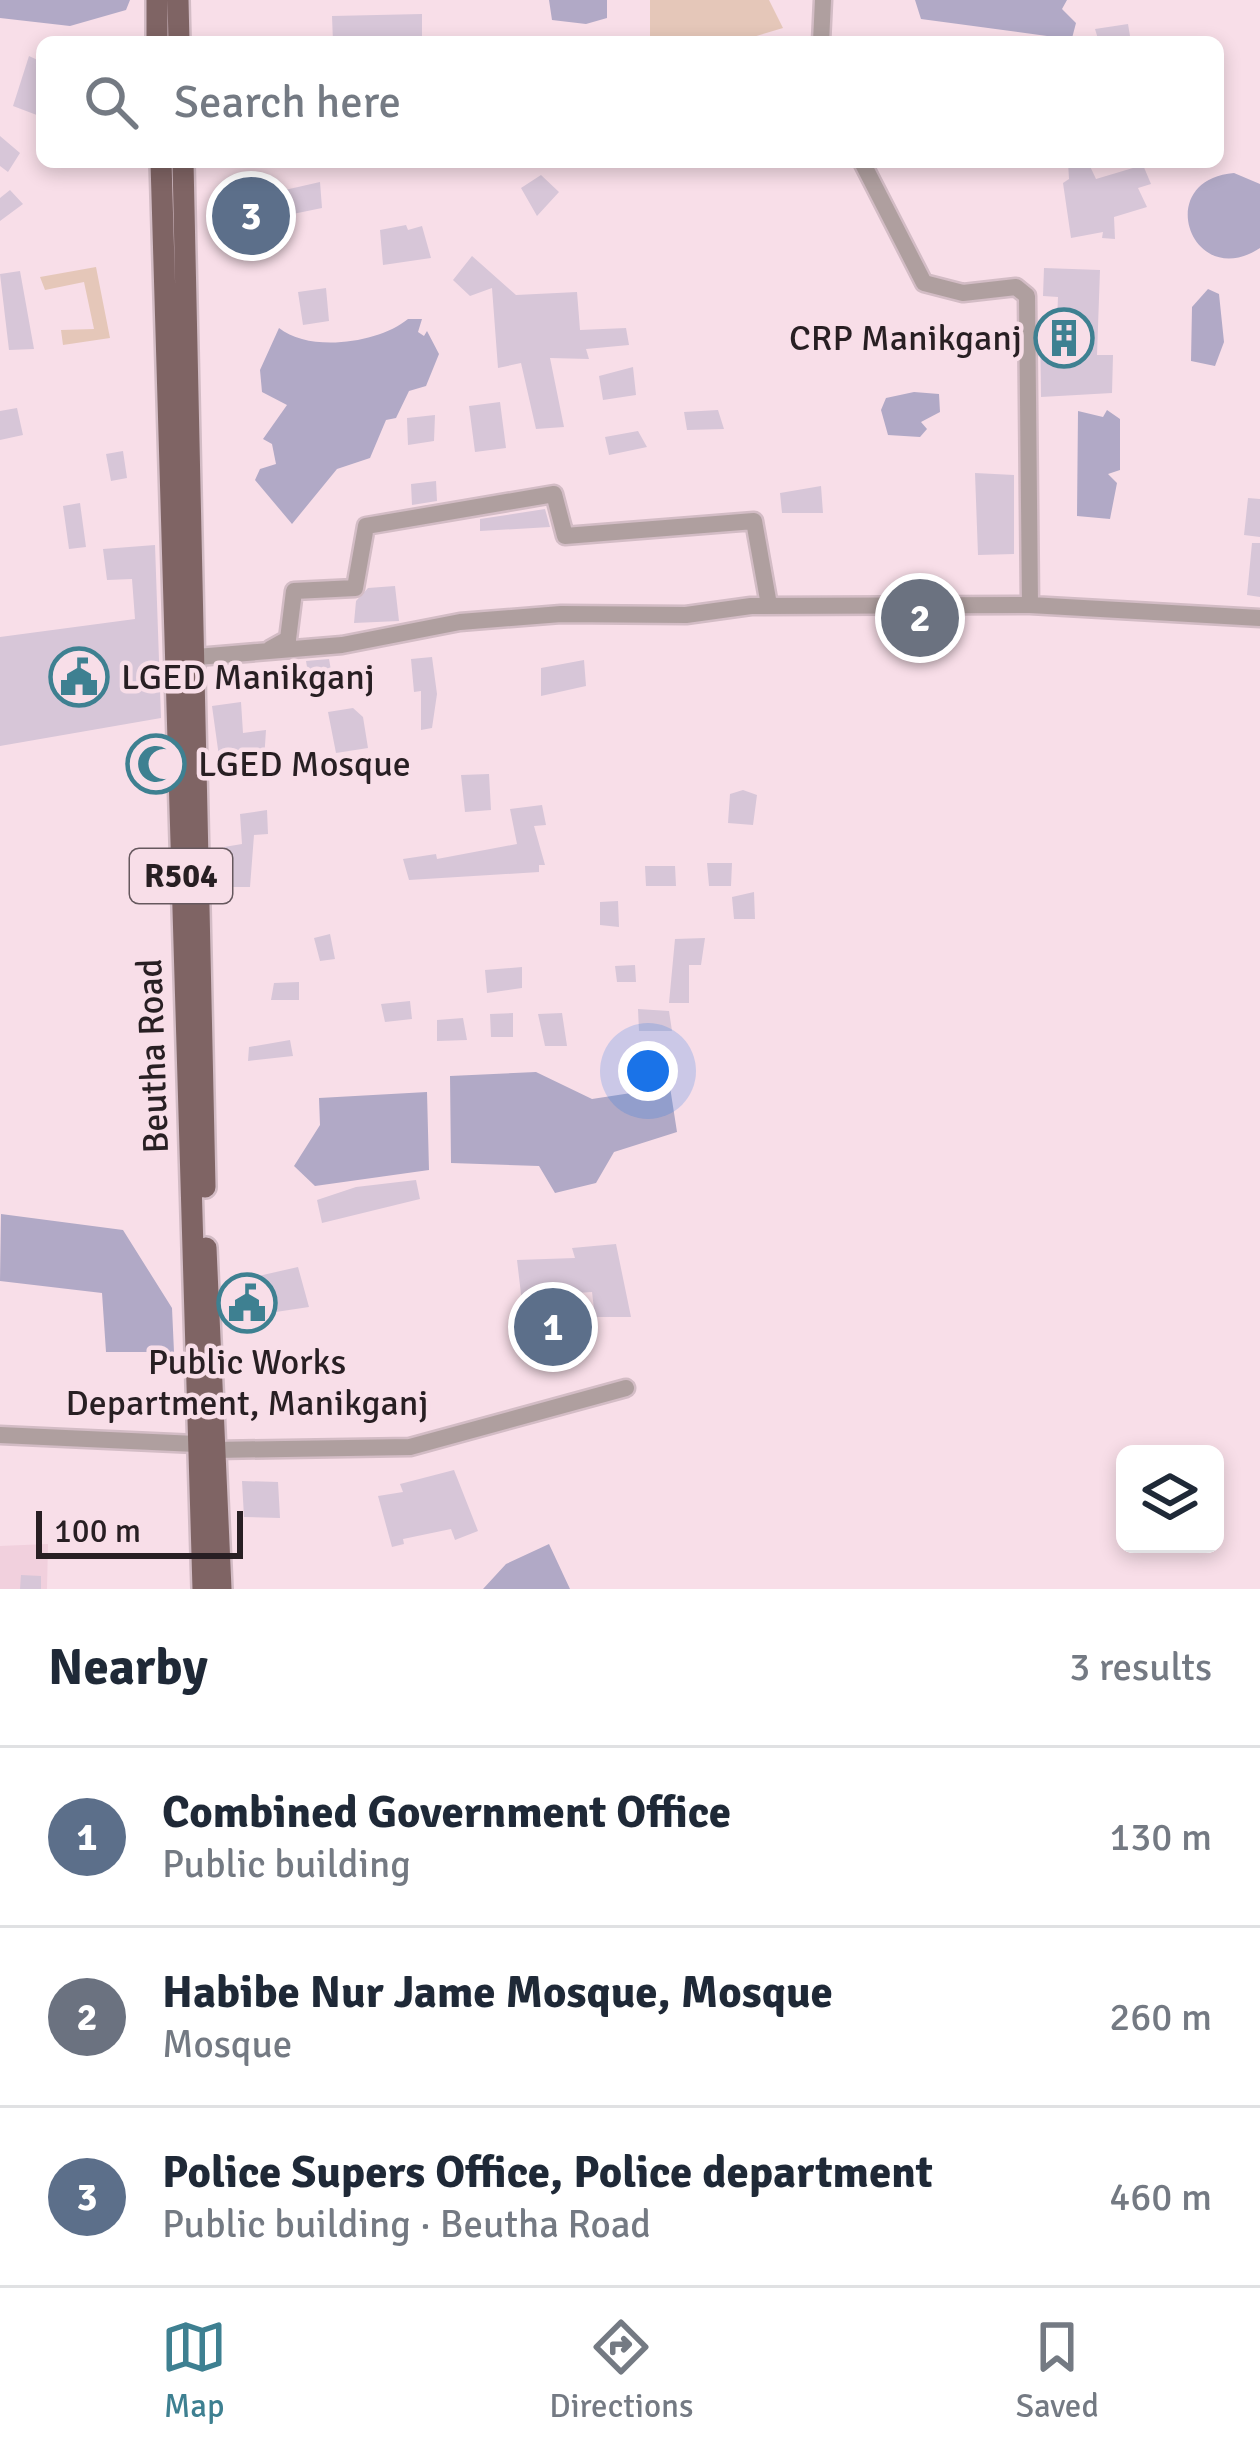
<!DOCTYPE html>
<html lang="en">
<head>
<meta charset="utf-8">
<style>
  :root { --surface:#fff; --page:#f2f2f3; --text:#1f2937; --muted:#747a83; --line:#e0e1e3; --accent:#3e8091 }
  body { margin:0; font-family:Signika,sans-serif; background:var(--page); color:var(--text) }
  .controls { position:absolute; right:36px; bottom:36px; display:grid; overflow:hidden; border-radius:18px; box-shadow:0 6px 18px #0003 }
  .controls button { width:108px; height:108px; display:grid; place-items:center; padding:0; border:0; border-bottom:3px solid var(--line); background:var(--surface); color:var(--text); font:60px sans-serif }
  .scale { position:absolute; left:36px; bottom:30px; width:207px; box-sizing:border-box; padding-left:12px; border:6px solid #281f23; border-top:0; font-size:33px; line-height:42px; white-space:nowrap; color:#281f23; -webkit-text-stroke:9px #f8dee8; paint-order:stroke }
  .you { position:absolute; left:648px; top:1071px; width:42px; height:42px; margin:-30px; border:9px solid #fff; border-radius:50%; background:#1a73e8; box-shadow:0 0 0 18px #1a73e833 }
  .badge { display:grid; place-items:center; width:78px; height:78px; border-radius:50%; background:var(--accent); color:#fff; font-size:39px; font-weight:700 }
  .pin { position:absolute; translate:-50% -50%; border:6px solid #fff; box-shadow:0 3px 12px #0006 }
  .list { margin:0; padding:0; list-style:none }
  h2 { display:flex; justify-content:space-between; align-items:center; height:156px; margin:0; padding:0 48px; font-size:51px }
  h2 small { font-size:39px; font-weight:400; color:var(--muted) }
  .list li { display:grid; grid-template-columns:78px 1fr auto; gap:36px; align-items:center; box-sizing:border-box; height:180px; padding:0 48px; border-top:3px solid var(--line) }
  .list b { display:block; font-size:45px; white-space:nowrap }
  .list p { margin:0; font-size:39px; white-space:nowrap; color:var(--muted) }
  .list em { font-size:39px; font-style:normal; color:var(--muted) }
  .icon { flex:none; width:66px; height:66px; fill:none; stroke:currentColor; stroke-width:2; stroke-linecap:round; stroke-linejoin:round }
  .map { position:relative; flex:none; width:1260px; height:1589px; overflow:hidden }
  .search { position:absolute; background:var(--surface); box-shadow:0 6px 18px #0003; left:36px; right:36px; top:36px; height:132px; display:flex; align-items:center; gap:30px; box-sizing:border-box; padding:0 42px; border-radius:18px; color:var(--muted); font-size:45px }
  .sheet { height:696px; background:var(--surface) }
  nav { display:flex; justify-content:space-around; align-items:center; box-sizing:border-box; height:168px; border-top:3px solid var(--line); background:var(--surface); font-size:33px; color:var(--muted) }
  nav a { display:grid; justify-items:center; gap:6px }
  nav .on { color:var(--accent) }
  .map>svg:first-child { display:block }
  .built { fill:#f1d0dd }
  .green { fill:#e5c7b9 }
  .water { fill:#b1a9c6 }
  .building { fill:#d7c6d8 }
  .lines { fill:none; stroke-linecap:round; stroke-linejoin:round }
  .minor-casing { stroke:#d3bcc5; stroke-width:21 }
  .major-casing { stroke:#d3bcc5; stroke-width:26 }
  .minor { stroke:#af9f9f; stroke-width:16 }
  .major { stroke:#7f6464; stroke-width:21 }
  .labels { text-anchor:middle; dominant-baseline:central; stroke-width:9; stroke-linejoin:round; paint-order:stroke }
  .shield { fill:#f8dee8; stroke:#66585e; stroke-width:3 }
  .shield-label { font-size:33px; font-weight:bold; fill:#281f23 }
  .poi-label { font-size:36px; fill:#281f23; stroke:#f8dee8; text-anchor:start }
  .street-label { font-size:36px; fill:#281f23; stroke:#f8dee8 }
</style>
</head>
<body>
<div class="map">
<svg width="1260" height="1589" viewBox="0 0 1260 1589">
  <rect width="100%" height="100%" fill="#f8dee8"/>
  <path class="built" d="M48,1544L47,1589H0V1546Z"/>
  <path class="green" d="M650,0H769L783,28L736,42H650Z
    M96,267L110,338L63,345L61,330L94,329L84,282L45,290L40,277Z"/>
  <path class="water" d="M0,0H130L126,10L70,26L0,18Z
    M549,0H607V18L586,24L552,20Z
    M915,0H1067L1062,9L1076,23L1071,42H1054L1047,36L921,19Z
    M1234,173L1260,184V248C1192,293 1151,180 1234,173Z
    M1208,289L1219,294L1224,342L1215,366L1191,361L1192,307Z
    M408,319H422L418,332L424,336L427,331L439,354L426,386L409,391L396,418L386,420L370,458L337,469L292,524L255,480L260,469L276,464L272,444L263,439L287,405L262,392L260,370L279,328C310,353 379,343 408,319Z
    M914,392L939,394L940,412L921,422L927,429L920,437L888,435L881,410L886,398Z
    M1107,410L1120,419V470L1108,474L1117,483L1110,519L1077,516L1078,411L1103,417Z
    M536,1072L592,1099L670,1087L677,1132L614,1152L596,1183L555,1193L539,1166L451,1163L450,1076Z
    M427,1092L429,1170L315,1186L294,1166L320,1125L319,1098Z
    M1,1214L123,1230L172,1308L174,1352H106L102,1293L0,1281Z
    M549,1544L570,1589H483L506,1564Z"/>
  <path class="building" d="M422,14V42H333L332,16Z
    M1128,24L1131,42H1099L1095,29Z
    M29,56L42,62V117L13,106Z
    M0,136L20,153L8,172L0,166Z
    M1068,162H1088L1096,179L1143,165L1151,184L1138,188L1147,207L1114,217L1115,239L1102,238L1103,232L1071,238L1063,183L1069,179Z
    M541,175L559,192L537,216L521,188Z
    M320,182L322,208L239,225L237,201Z
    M10,190L23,204L0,221V198Z
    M406,225L408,230L422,226L431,258L383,265L380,230Z
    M472,256L516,295L577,292L580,330L626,328L629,345L586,349L589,359L550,358L564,427L536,429L521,363L498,368L492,288L470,296L453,280Z
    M1044,268L1100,270L1097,355H1113L1112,393L1041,397L1040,321H1057L1058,297L1043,296Z
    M20,271L34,349L9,350L0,274Z
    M326,288L329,321L303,325L298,292Z
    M633,367L636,395L603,400L599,376Z
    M500,402L506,448L475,452L469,406Z
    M17,408L23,435L0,440V411Z
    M718,410L724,429L687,430L684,412Z
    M435,415L434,441L408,445L407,418Z
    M638,431L647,447L609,455L605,437Z
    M123,451L127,478L111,481L106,454Z
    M975,473L1014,475V554L978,555Z
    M436,481L437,501L412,505L411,484Z
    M821,486L823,513H782L780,493Z
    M1248,498L1260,499V537L1244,535Z
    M80,503L86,547L69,549L63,506Z
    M545,509L550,527L480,531V519Z
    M1252,543H1260V597L1247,595Z
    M155,545L161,718L0,746V637L135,619L132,579L107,580L103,549Z
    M395,586L399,621L354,623L356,601L368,588Z
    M432,657L437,694L432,728L421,730V691L414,692L411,659Z
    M329,659L332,676L309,679L306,661Z
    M584,660L586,686L541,696V668Z
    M241,702L243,733L266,730L264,761L220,764L212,706Z
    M353,708L363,717L368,748L336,753L328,712Z
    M489,774L491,810L465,812L461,775Z
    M743,790L757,795L753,825L728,823L730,794Z
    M542,805L546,825L534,826L545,865H539V872L409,880L403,859L436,854L437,859L517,844L510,809Z
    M267,810L268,834L254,835L250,887H224V847L242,844L240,814Z
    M707,863H732L731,886H709Z
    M645,866H675L676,886H646Z
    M754,892L755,919H734L732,897Z
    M618,901L619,927L600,925V902Z
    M330,934L335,959L320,961L314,938Z
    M705,938L701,965H689V1003H669L675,939Z
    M635,965L636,982H617L615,966Z
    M522,967V988L487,993L485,970Z
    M299,982V1000H271L274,983Z
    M410,1001L412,1019L385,1022L381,1004Z
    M638,1009L669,1011L672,1031H639Z
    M513,1013V1037H491L490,1014Z
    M562,1013L567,1046H545L538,1014Z
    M463,1018L467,1040L437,1041V1020Z
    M290,1040L293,1056L248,1061L249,1047Z
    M416,1180L420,1199L322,1223L317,1200L356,1187Z
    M616,1244L631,1317H595L592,1292L561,1294L571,1365L549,1364L548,1352L528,1354L517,1260L575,1258L572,1248Z
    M298,1267L309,1307L249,1316L245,1279Z
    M454,1470L478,1531L455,1540L451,1529L403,1539L404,1544L392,1547L378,1496L403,1492L400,1484Z
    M242,1481L278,1482L280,1518L244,1517Z
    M21,1575L41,1576V1589H20Z"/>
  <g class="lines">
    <g class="minor-casing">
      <path id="minor" d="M821,42L823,0
        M862,162L924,283L963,293L1016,287L1027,296L1030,605
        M270,649L288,639L294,591L355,588L366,526L554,494L565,536L754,521L769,605
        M185,658L342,645L460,622L561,614L686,615L751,606L1030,605L1260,618
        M0,1435L196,1444
        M215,1450L410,1447L626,1388"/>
    </g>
    <g class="major-casing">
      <path id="major" d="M157,0V42
        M178,0L179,42
        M161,162L203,1589
        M183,162L205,1187
        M206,1248L221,1589"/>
    </g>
    <use href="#minor" class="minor"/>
    <use href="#major" class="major"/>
  </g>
  <defs>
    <g id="building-ring" transform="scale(3)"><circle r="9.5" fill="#f8dee8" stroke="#3e8091" stroke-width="1.5"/><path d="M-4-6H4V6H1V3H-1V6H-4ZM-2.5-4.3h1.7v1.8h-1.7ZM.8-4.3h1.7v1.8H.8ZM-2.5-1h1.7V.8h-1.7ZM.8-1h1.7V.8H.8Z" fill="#3e8091"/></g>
    <g id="civic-ring" transform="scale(3)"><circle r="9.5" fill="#f8dee8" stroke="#3e8091" stroke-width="1.5"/><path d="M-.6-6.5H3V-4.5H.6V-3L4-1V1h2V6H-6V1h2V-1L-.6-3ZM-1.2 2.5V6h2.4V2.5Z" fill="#3e8091"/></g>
    <g id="mosque-ring" transform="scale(3)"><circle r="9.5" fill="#f8dee8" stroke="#3e8091" stroke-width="1.5"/><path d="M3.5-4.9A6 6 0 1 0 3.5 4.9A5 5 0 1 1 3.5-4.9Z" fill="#3e8091"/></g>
  </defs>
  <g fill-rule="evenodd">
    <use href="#building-ring" x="1064" y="338"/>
    <use href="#civic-ring" x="79" y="677"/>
    <use href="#mosque-ring" x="156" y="764"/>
    <use href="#civic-ring" x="247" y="1303"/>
  </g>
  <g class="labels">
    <rect class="shield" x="130" y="849" width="102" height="54" rx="9"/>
    <g class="shield-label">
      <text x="181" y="876">R504</text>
    </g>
    <g class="poi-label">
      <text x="1022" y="338" text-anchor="end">CRP Manikganj</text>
      <text x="121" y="677">LGED Manikganj</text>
      <text x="198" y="764">LGED Mosque</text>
      <text x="247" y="1362" text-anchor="middle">Public Works<tspan x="247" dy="41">Department, Manikganj</tspan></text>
    </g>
    <g class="street-label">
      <text transform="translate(153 1056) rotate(-92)">Beutha Road</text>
    </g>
  </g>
</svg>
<div class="controls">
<button><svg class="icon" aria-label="layers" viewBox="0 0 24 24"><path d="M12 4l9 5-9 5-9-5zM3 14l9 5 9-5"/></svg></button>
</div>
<div class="scale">100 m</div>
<div class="you"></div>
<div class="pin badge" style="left:553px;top:1327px;background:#5c6f8a">1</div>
<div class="pin badge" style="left:920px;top:618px;background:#6b7280">2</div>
<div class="pin badge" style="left:251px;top:216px;background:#5c6f8a">3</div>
<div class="search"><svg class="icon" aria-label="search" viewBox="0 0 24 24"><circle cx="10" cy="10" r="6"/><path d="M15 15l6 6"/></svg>Search here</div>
</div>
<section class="sheet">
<h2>Nearby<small>3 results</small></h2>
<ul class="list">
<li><span class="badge" style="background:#5c6f8a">1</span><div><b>Combined Government Office</b><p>Public building</p></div><em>130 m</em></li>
<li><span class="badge" style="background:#6b7280">2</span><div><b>Habibe Nur Jame Mosque, Mosque</b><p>Mosque</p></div><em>260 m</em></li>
<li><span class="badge" style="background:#5c6f8a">3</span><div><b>Police Supers Office, Police department</b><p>Public building · Beutha Road</p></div><em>460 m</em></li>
</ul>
</section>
<nav>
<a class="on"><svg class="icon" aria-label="map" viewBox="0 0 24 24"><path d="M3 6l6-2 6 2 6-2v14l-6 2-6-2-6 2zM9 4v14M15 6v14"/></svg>Map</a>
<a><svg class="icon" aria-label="directions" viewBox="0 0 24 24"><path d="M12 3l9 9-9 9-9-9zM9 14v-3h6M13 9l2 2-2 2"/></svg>Directions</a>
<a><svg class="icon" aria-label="saved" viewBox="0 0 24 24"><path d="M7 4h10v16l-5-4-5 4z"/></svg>Saved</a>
</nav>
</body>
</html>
